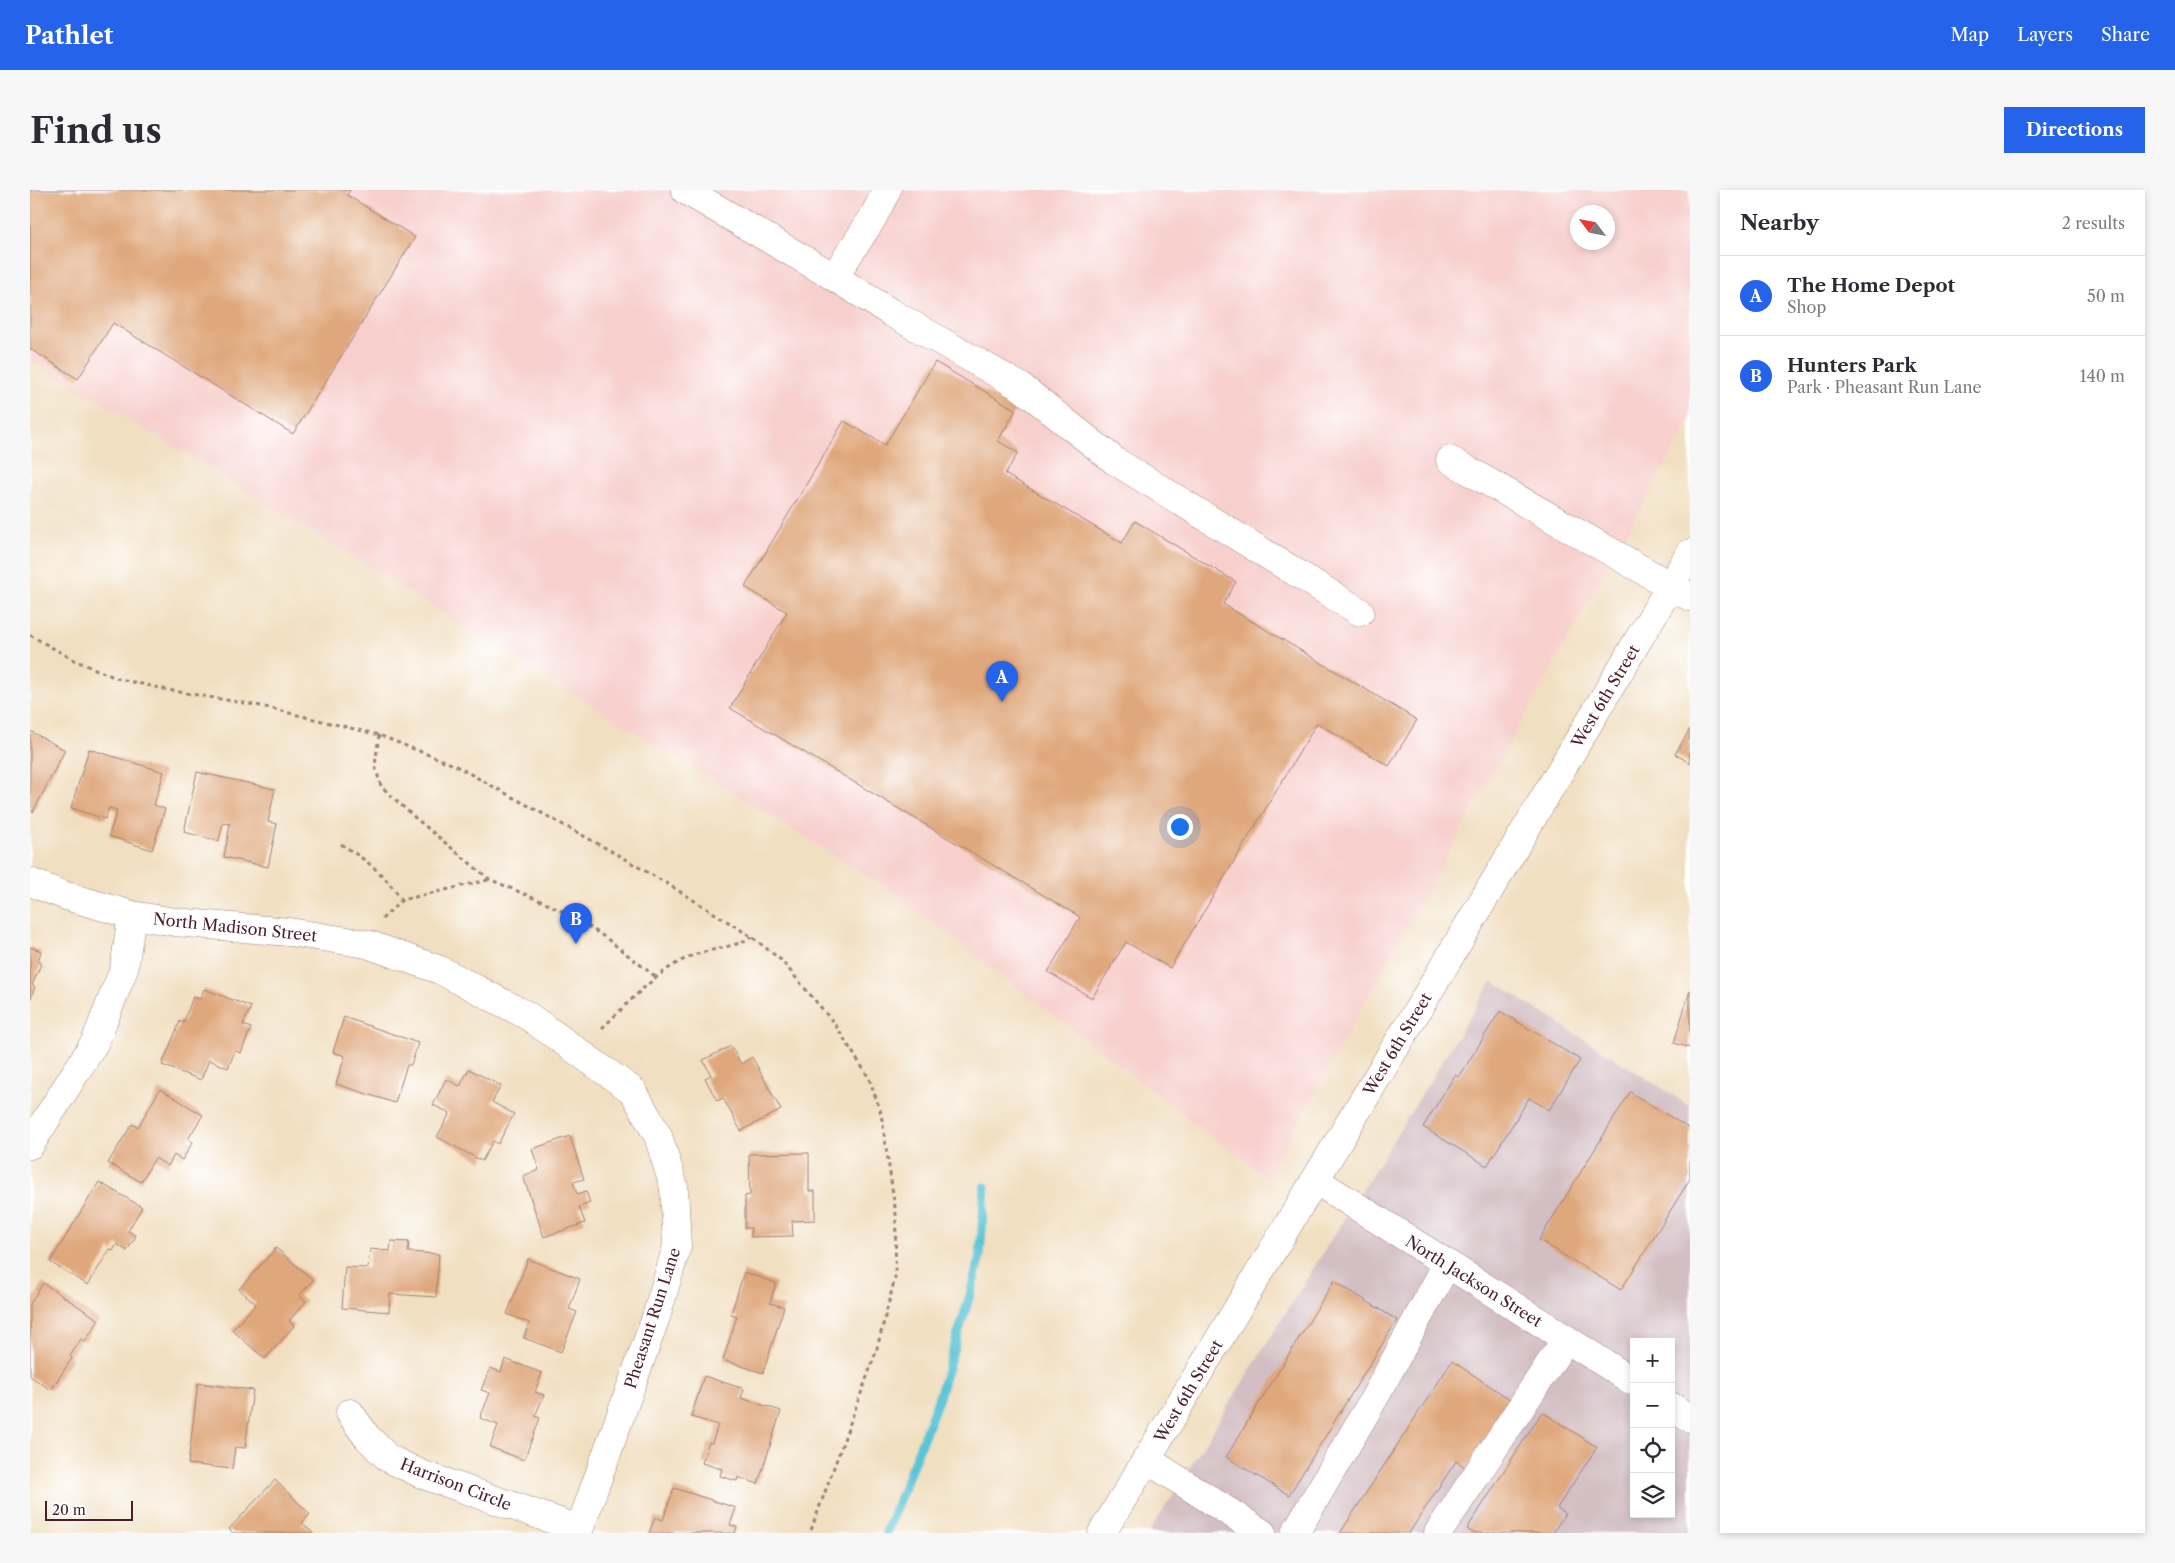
<!DOCTYPE html>
<html lang="en">
<head>
<meta charset="utf-8">
<style>
  :root { --surface:#fff; --page:#f7f7f7; --text:#2b2b33; --muted:#7c7c81; --line:#e1e1e2; --accent:#2563eb }
  body { margin:0; font-family:"Libre Caslon Text",serif; background:var(--page); color:var(--text) }
  .controls { position:absolute; right:15px; bottom:15px; display:grid; overflow:hidden; border-radius:0px; box-shadow:0 2px 8px #0003 }
  .controls button { width:45px; height:45px; display:grid; place-items:center; padding:0; border:0; border-bottom:1px solid var(--line); background:var(--surface); color:var(--text); font:25px sans-serif }
  .compass { position:absolute; left:1540px; top:15px; width:45px; height:45px; border-radius:50%; background:var(--surface); box-shadow:0 2px 8px #0003; rotate:302deg }
  .scale { position:absolute; left:15px; bottom:12px; width:88px; box-sizing:border-box; padding-left:5px; border:2px solid #4a1f2b; border-top:0; font-size:14px; line-height:18px; white-space:nowrap; color:#4a1f2b; -webkit-text-stroke:4px #fff; paint-order:stroke }
  .you { position:absolute; left:1149px; top:636px; width:18px; height:18px; margin:-12px; border:4px solid #fff; border-radius:50%; background:#1a73e8; box-shadow:0 0 0 8px #1a73e833 }
  .badge { display:grid; place-items:center; width:32px; height:32px; border-radius:50%; background:var(--accent); color:#fff; font-size:16px; font-weight:700 }
  .pin { position:absolute; translate:-50% -41px; filter:drop-shadow(0 1px 2px #0008) }
  .pin::after { content:''; position:absolute; top:26px; width:18px; height:15px; background:inherit; clip-path:polygon(0 0,100% 0,50% 100%) }
  .list { margin:0; padding:0; list-style:none }
  h2 { display:flex; justify-content:space-between; align-items:center; height:65px; margin:0; padding:0 20px; font-size:21px }
  h2 small { font-size:16px; font-weight:400; color:var(--muted) }
  .list li { display:grid; grid-template-columns:32px 1fr auto; gap:15px; align-items:center; box-sizing:border-box; height:80px; padding:0 20px; border-top:1px solid var(--line) }
  .list b { display:block; font-size:19px; white-space:nowrap }
  .list p { margin:0; font-size:16px; white-space:nowrap; color:var(--muted) }
  .list em { font-size:16px; font-style:normal; color:var(--muted) }
  .icon { flex:none; width:28px; height:28px; fill:none; stroke:currentColor; stroke-width:2; stroke-linecap:round; stroke-linejoin:round }
  .map { position:relative; flex:none; width:1660px; height:1343px; overflow:hidden; border-radius:0px }
  header { display:flex; align-items:center; gap:30px; box-sizing:border-box; height:70px; padding:0 25px; background:var(--accent); color:#fff }
  header strong { font-size:24px }
  nav { display:flex; gap:28px; margin-inline-start:auto; font-size:18px }
  .intro { display:flex; align-items:center; justify-content:space-between; box-sizing:border-box; height:120px; padding:0 30px }
  h1 { margin:0; font-size:35px }
  .button { padding:12px 22px; border-radius:0px; background:var(--accent); color:#fff; font-size:18px; font-weight:700 }
  main { display:flex; gap:30px; padding:0 30px }
  aside { flex:1; background:var(--surface); border-radius:0px; box-shadow:0 2px 8px #0003 }
  .map>svg:first-child { display:block }
  .built { fill:#f7d0cd; fill-rule:evenodd }
  .industrial { fill:#d2bec3; fill-rule:evenodd }
  .lines { fill:none; stroke-linecap:round; stroke-linejoin:round }
  .stream { stroke:#5bc5d5; stroke-width:9 }
  .building { fill:#dfa77b }
  .minor-casing { stroke:#9e7f76; stroke-width:29 }
  .major-casing { stroke:#9e7f76; stroke-width:29 }
  .path { stroke:#9e7f76; stroke-width:3; stroke-dasharray:4 4; stroke-linecap:butt }
  .minor { stroke:#fff; stroke-width:28 }
  .major { stroke:#fff; stroke-width:28 }
  .labels { text-anchor:middle; dominant-baseline:central; stroke-width:4; stroke-linejoin:round; paint-order:stroke }
  .street-label { font-size:16px; fill:#4a1f2b; stroke:#fff }
</style>
</head>
<body>
<header>
<strong>Pathlet</strong>
<nav><a>Map</a><a>Layers</a><a>Share</a></nav>
</header>
<div class="intro"><h1>Find us</h1><a class="button">Directions</a></div>
<main>
<div class="map">
<svg width="1660" height="1343" viewBox="0 0 1660 1343">
  <rect width="100%" height="100%" fill="#fff"/>
  <filter id="ink" filterUnits="userSpaceOnUse"><feTurbulence type="fractalNoise" baseFrequency=".02" numOctaves="2"/><feDisplacementMap in="SourceGraphic" scale="10" xChannelSelector="R" yChannelSelector="G"/><feConvolveMatrix kernelMatrix="1 2 1 2 8 2 1 2 1" color-interpolation-filters="sRGB"/></filter>
  <filter id="wash" filterUnits="userSpaceOnUse"><feTurbulence type="fractalNoise" baseFrequency=".0096" numOctaves="4" result="noise"/><feDisplacementMap in="SourceGraphic" scale="20" xChannelSelector="R" yChannelSelector="G"/><feGaussianBlur stdDeviation="1.12" result="paint"/><feColorMatrix in="noise" values="0 0 0 0 0 0 0 0 0 0 0 0 0 0 0 0 0 1.4 0 .05"/><feComposite in="paint" operator="in"/></filter>
  <g filter="url(#wash)">
    <rect width="100%" height="100%" fill="#f1dfc1"/>
    <path class="built" d="M0,0H1660V230L1237,988L857,698L139,253L0,170ZM1548,22H1578V52H1548Z"/>
    <path class="industrial" d="M1462,791L1660,916V1343H1119ZM1604,1152H1641V1324H1604Z"/>
    <g class="lines">
      <path class="stream" d="M856,1343L908,1210L940,1105L950,1066L955,997"/>
    </g>
    <g id="blocks">
      <path class="building" d="M0,0H320L317,5L385,47L263,244L83,133L48,189L0,159Z
        M905,172L986,220L968,251L988,263L975,284L1092,353L1105,331L1206,392L1193,414L1387,530L1359,576L1287,533L1140,778L1096,752L1062,808L1018,782L1050,727L700,518L757,422L715,397L814,231L855,255Z
        M1660,539V573L1645,564Z
        M0,541L35,560L3,622L0,620Z
        M59,559L134,582L124,615L135,619L122,660L79,646L87,620L79,618L75,629L41,618Z
        M167,582L245,599L238,632L247,634L238,677L194,667L200,634L193,633L189,651L154,642Z
        M0,757L11,761L8,772L11,774L2,795L5,797L0,810Z
        M174,799L221,817L213,835L221,838L211,863L205,861L198,878L179,870L171,890L132,875L150,831L153,833L163,807L170,809Z
        M1660,800V858L1644,853Z
        M1470,821L1550,870L1519,920L1499,908L1457,976L1393,937L1425,885L1429,887Z
        M314,827L388,853L381,875H377L365,913L306,894L315,866L303,862Z
        M701,856L711,874L722,867L751,920L711,941L693,908L687,911L675,888L681,885L673,870Z
        M439,879L471,896L462,912L484,924L468,954L463,951L452,971L407,947L420,923L403,915L416,889L430,896Z
        M130,899L173,925L158,949L163,952L152,970L144,965L138,976L125,968L111,992L78,973L102,934L108,937Z
        M1600,902L1660,939V989L1591,1100L1509,1050Z
        M540,946L554,989L543,992L547,1004L556,1001L560,1013L549,1017L555,1033L514,1047L493,986L509,980L502,959Z
        M779,963V1001H785V1030L762,1031L763,1046L721,1047V1038H715V1006L720,1005L719,964Z
        M69,992L112,1017L98,1041L106,1046L97,1061L87,1054L83,1061L80,1059L58,1095L20,1072Z
        M361,1051L379,1052L378,1062L409,1064L406,1107L360,1104L359,1122L312,1118L315,1077L338,1078L340,1059L360,1061Z
        M246,1058L283,1090L269,1106L276,1111L259,1131L264,1136L235,1169L202,1140L226,1114L209,1099Z
        M498,1069L550,1089L539,1119L547,1122L531,1162L494,1148L499,1133L477,1124Z
        M714,1082L746,1093L740,1113L754,1117L733,1183L693,1170L707,1126L701,1124Z
        M1304,1091L1367,1130L1259,1305L1196,1267Z
        M13,1093L69,1130L55,1152L51,1149L40,1166L42,1168L21,1200L0,1186V1114Z
        M475,1169L512,1183L505,1202L514,1205L505,1226L510,1228L494,1270L460,1257L468,1235L450,1228L460,1203L451,1200L460,1178L471,1182Z
        M1422,1171L1481,1210L1436,1278L1426,1271L1379,1343H1310Z
        M674,1186L714,1199L711,1208L751,1221L728,1294L708,1287L707,1291L690,1286L692,1279L672,1273L679,1252L682,1253L688,1235L661,1227Z
        M168,1193L223,1200L215,1258L205,1257L202,1279L158,1274Z
        M1512,1222L1567,1257L1527,1318L1535,1323L1523,1343H1443L1437,1339Z
        M245,1290L280,1324L272,1333L283,1343H203L199,1339Z
        M644,1298L706,1318L700,1335L707,1337L705,1343H619L625,1327L633,1330Z"/>
    </g>
  </g>
  <g filter="url(#ink)">
    <use href="#blocks" fill-opacity="0" stroke="#9e7f76" stroke-width="1"/>
    <g class="lines">
      <g class="minor-casing">
        <path id="minor" d="M655,0L804,87L860,122L991,197L1085,271L1330,422
          M804,87L842,29L857,0
          M1420,270L1660,407
          M0,692L36,706L102,725L145,732L259,742L337,754L410,780L498,826L603,901L628,946L644,997L647,1056L626,1127L548,1343
          M0,955L65,852L94,779L102,725
          M1285,990L1604,1192
          M1641,1216L1660,1228
          M320,1223L337,1247L358,1268L391,1284L549,1339
          M1116,1269L1232,1343
          M1265,1343L1346,1205L1417,1074
          M1408,1343L1536,1149"/>
      </g>
      <g class="major-casing">
        <path id="major" d="M1072,1343L1401,798L1660,363"/>
      </g>
      <path class="path" d="M0,445L44,470L86,488L138,500L231,516L349,545L424,575L581,661L641,696L722,747L751,770L804,833L839,888L851,923L866,1024L865,1088L846,1162L780,1343
        M349,545L345,576L351,596L383,626L459,689L520,715L547,729L576,748L626,787
        M311,654C339,672 353,683 372,710
        M352,729L372,710L458,690
        M572,838C599,813 625,782 659,767C680,758 701,759 722,747"/>
      <use href="#minor" class="minor"/>
      <use href="#major" class="major"/>
    </g>
  </g>
  <g class="labels">
    <g class="street-label">
      <text transform="translate(1575 506) rotate(-59)">West 6th Street</text>
      <text transform="translate(205 737) rotate(6)">North Madison Street</text>
      <text transform="translate(1367 854) rotate(-59)">West 6th Street</text>
      <text transform="translate(1444 1091) rotate(32)">North Jackson Street</text>
      <text transform="translate(622 1128) rotate(-72)">Pheasant Run Lane</text>
      <text transform="translate(1158 1201) rotate(-59)">West 6th Street</text>
      <text transform="translate(426 1294) rotate(21)">Harrison Circle</text>
    </g>
  </g>
</svg>
<div class="controls">
<button>+</button>
<button>−</button>
<button><svg class="icon" aria-label="locate" viewBox="0 0 24 24"><circle cx="12" cy="12" r="6"/><path d="M12 2v4M12 18v4M2 12h4M18 12h4"/></svg></button>
<button><svg class="icon" aria-label="layers" viewBox="0 0 24 24"><path d="M12 4l9 5-9 5-9-5zM3 14l9 5 9-5"/></svg></button>
</div>
<svg class="compass" viewBox="-18 -18 36 36"><path d="M0-13l5 13h-10z" fill="#e53935"/><path d="M0 13l5-13h-10z" fill="#7c7c81"/></svg>
<div class="scale">20 m</div>
<div class="you"></div>
<div class="pin badge" style="left:972px;top:512px">A</div>
<div class="pin badge" style="left:546px;top:754px">B</div>
</div>
<aside>
<h2>Nearby<small>2 results</small></h2>
<ul class="list">
<li><span class="badge">A</span><div><b>The Home Depot</b><p>Shop</p></div><em>50 m</em></li>
<li><span class="badge">B</span><div><b>Hunters Park</b><p>Park · Pheasant Run Lane</p></div><em>140 m</em></li>
</ul>
</aside>
</main>
</body>
</html>
